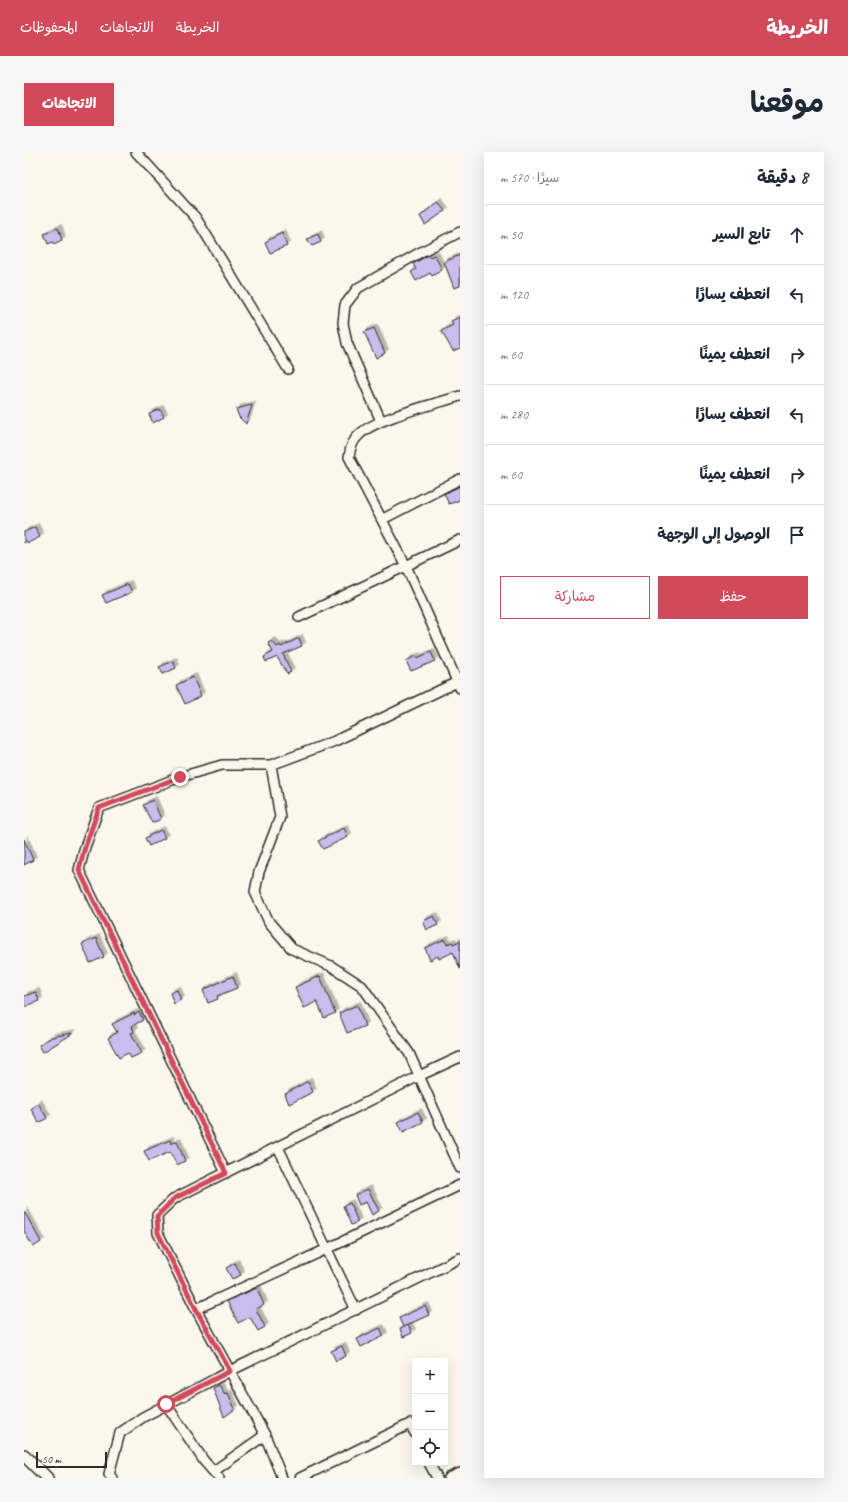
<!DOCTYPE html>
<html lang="ar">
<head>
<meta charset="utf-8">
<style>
  :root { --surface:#fff; --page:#f6f6f7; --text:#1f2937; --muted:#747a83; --line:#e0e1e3; --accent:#d1495b }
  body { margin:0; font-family:Caveat,"Playpen Sans Arabic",sans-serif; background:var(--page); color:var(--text); direction:rtl }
  .controls { position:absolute; right:12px; bottom:12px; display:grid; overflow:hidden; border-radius:0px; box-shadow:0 4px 16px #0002 }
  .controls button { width:36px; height:36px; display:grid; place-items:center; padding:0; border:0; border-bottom:1px solid var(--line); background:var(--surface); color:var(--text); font:20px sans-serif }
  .scale { position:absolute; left:12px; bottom:10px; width:71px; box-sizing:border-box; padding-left:4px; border:2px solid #2b2b2b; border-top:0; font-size:11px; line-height:14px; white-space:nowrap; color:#2b2b2b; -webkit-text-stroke:3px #fbf7ec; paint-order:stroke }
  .stop { position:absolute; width:12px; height:12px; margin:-9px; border:3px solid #d1495b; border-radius:50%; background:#fff }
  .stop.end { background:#d1495b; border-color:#fff; box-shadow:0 1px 4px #0008 }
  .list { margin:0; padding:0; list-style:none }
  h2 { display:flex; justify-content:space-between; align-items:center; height:52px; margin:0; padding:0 16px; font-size:17px }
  h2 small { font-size:13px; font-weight:400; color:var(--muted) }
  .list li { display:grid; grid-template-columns:26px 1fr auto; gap:12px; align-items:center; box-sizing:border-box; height:60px; padding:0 16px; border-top:1px solid var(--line) }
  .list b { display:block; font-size:15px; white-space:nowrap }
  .list em { font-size:13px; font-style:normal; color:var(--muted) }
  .actions { display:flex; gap:8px; padding:12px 16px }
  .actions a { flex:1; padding:9px 0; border:1px solid var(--accent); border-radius:0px; text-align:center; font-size:14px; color:var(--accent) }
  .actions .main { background:var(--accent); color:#fff }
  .icon { flex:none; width:22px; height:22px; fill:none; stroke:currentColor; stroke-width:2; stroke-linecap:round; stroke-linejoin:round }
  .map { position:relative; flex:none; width:436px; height:1326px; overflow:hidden; direction:ltr; border-radius:0px }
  header { display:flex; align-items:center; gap:24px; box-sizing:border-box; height:56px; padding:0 20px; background:var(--accent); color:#fff }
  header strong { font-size:19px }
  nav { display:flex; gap:22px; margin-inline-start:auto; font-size:14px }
  .intro { display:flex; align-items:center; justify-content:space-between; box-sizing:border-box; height:96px; padding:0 24px }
  h1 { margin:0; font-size:28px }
  .button { padding:10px 18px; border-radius:0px; background:var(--accent); color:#fff; font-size:14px; font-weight:700 }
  main { display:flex; gap:24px; padding:0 24px }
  aside { flex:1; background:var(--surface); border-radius:0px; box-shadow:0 4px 16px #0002 }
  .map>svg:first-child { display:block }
  .building { fill:#cabced; stroke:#2b2b2b; filter:url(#shadow) }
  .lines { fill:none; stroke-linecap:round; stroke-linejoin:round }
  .minor-casing { stroke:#2b2b2b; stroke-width:12 }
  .tertiary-casing { stroke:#2b2b2b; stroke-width:14 }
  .minor { stroke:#fbf7ec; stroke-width:9 }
  .tertiary { stroke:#fbf7ec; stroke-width:11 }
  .route { stroke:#d1495b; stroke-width:5 }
</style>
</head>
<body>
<header>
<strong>الخريطة</strong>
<nav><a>الخريطة</a><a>الاتجاهات</a><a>المحفوظات</a></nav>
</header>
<div class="intro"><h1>موقعنا</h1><a class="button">الاتجاهات</a></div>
<main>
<aside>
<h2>8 دقيقة<small>سيرًا · 570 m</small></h2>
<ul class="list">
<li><svg class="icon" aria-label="ahead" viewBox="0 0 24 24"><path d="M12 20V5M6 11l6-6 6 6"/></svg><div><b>تابع السير</b></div><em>50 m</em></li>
<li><svg class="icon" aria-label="left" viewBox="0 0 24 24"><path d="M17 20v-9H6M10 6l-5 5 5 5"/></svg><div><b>انعطف يسارًا</b></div><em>120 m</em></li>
<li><svg class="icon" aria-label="right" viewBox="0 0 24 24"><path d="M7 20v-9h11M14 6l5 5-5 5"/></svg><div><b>انعطف يمينًا</b></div><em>60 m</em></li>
<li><svg class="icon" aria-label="left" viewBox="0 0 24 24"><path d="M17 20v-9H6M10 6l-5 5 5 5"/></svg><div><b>انعطف يسارًا</b></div><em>280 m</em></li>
<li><svg class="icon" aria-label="right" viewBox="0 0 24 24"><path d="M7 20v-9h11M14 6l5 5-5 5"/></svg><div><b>انعطف يمينًا</b></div><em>60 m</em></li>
<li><svg class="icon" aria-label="arrive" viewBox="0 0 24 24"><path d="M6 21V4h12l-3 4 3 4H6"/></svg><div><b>الوصول إلى الوجهة</b></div></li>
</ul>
<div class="actions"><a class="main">حفظ</a><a>مشاركة</a></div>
</aside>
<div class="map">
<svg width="436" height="1326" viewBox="0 0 436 1326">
  <defs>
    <filter id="shadow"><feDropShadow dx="3.5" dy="-3.5" stdDeviation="0" flood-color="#0004"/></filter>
  </defs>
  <rect width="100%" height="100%" fill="#fbf7ec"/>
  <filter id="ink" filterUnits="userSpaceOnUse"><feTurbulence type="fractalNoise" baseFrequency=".025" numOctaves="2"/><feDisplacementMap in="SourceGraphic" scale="8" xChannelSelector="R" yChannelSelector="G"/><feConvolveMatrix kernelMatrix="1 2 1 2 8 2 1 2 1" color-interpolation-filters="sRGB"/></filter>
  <g filter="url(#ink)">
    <path class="building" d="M414,50L421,59L401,73L396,64Z
      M34,76L38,88L30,92L29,90L24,92L20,82Z
      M258,81L263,94L246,101L241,90Z
      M294,82L297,90L288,94L283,87Z
      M404,103L405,105L411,103L418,118L408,124L406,121L392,129L387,120L392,117L389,112Z
      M436,103V134L430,136L420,110Z
      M436,165V196L429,199L417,179L429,173L427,169Z
      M350,176L361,201L352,206L340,180Z
      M228,253L222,272L215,265L212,257Z
      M136,257L140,265L129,271L125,262Z
      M436,334V348L425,352L420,342Z
      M11,375L16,385L4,391L3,389L0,391V380Z
      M104,432L108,440L82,451L78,443Z
      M275,486L278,494L259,502L267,520L263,522L253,505L242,510L240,505L249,500L244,491L248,489L253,495L256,493L257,495Z
      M407,500L411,509L387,519L382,509L392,504L393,506Z
      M149,509L152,516L139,522L135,515Z
      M169,525L177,544L161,552L152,533Z
      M129,648L137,667L128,671L119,653Z
      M320,676L324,685L299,697L294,689Z
      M137,678L141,686L125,694L121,686Z
      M0,687L9,708L0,713Z
      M410,764L414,773L403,778L399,769Z
      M72,786L80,805L66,811L58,792Z
      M421,787L423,792L428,790L429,792L436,789V817L429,800L415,807L414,804L406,808L401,796Z
      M209,824L213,836L193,844L194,847L184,851L179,838Z
      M296,824L311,861L300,866L293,850L280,856L271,835Z
      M153,838L157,848L150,852L146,841Z
      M12,840L15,849L0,855V844Z
      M333,853L341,874L323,881L315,861Z
      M115,860L119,868L108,874L110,880L107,881L118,901L107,906L104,901L95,906L84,886L93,880L88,872L110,861V863Z
      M48,881V882L19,900L15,893L28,885Z
      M284,929L289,940L265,952L261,942Z
      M14,951L23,966L15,971L7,957Z
      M394,960L399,970L379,980L374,970Z
      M146,988L147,992L153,989L161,1009L153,1013L146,1000L125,1009L120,999Z
      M344,1037L355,1059L348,1063L342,1050L335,1053L331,1043Z
      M326,1051L334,1070L327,1073L319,1054Z
      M0,1059L17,1090L9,1095L0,1079Z
      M211,1111L217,1123L208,1127L202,1116Z
      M233,1136L240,1153L232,1157L241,1175L234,1179L226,1165L214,1171L203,1149Z
      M401,1154L405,1163L379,1175L375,1166Z
      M384,1173L388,1181L379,1185L376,1177Z
      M356,1176L360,1184L337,1195L333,1187Z
      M318,1194L322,1204L312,1209L307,1199Z
      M195,1233L201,1242L204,1241L211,1257L200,1265L189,1236Z"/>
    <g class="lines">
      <g class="minor-casing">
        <path id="minor" d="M112,0L172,66L264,217
          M436,244C412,252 351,266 335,283C328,289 326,296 325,305L382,414L436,536
          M357,269L323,191L319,171L321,153L334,136L395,101L436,80
          M359,367L436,327
          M275,465L436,388
          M247,613L256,665L235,720L231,740L245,770L268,797L307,814L338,834L385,901L436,1016
          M254,995L332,1158
          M202,1021L55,718L61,695L75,656L156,625L198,613H247L311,589L433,530L436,526
          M172,1157L303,1097L436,1033
          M142,1252L180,1309L195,1326
          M405,1311L413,1326
          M190,1319L241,1283
          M88,1326L85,1322L96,1281L119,1265L206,1219L436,1106
          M258,1326L241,1283L172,1157L134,1081L133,1063L151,1046L395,924L436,905
          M276,1326L386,1272L391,1281
          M425,1326L436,1321"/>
      </g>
      <g class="tertiary-casing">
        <path id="tertiary" d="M0,1303L23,1326"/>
      </g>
      <use href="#minor" class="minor"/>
      <use href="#tertiary" class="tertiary"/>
    </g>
  </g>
  <g class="lines" filter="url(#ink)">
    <path class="route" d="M142,1252L206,1219L172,1157L134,1081L133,1064L151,1046L202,1021L55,718L61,695L75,656L156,625"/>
  </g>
</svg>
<div class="controls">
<button>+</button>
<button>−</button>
<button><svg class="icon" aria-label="locate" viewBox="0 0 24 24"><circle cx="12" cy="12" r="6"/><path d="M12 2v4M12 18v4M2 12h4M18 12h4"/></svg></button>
</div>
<div class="scale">50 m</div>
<div class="stop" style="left:142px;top:1252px"></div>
<div class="stop end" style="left:156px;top:625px"></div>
</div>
</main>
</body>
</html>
